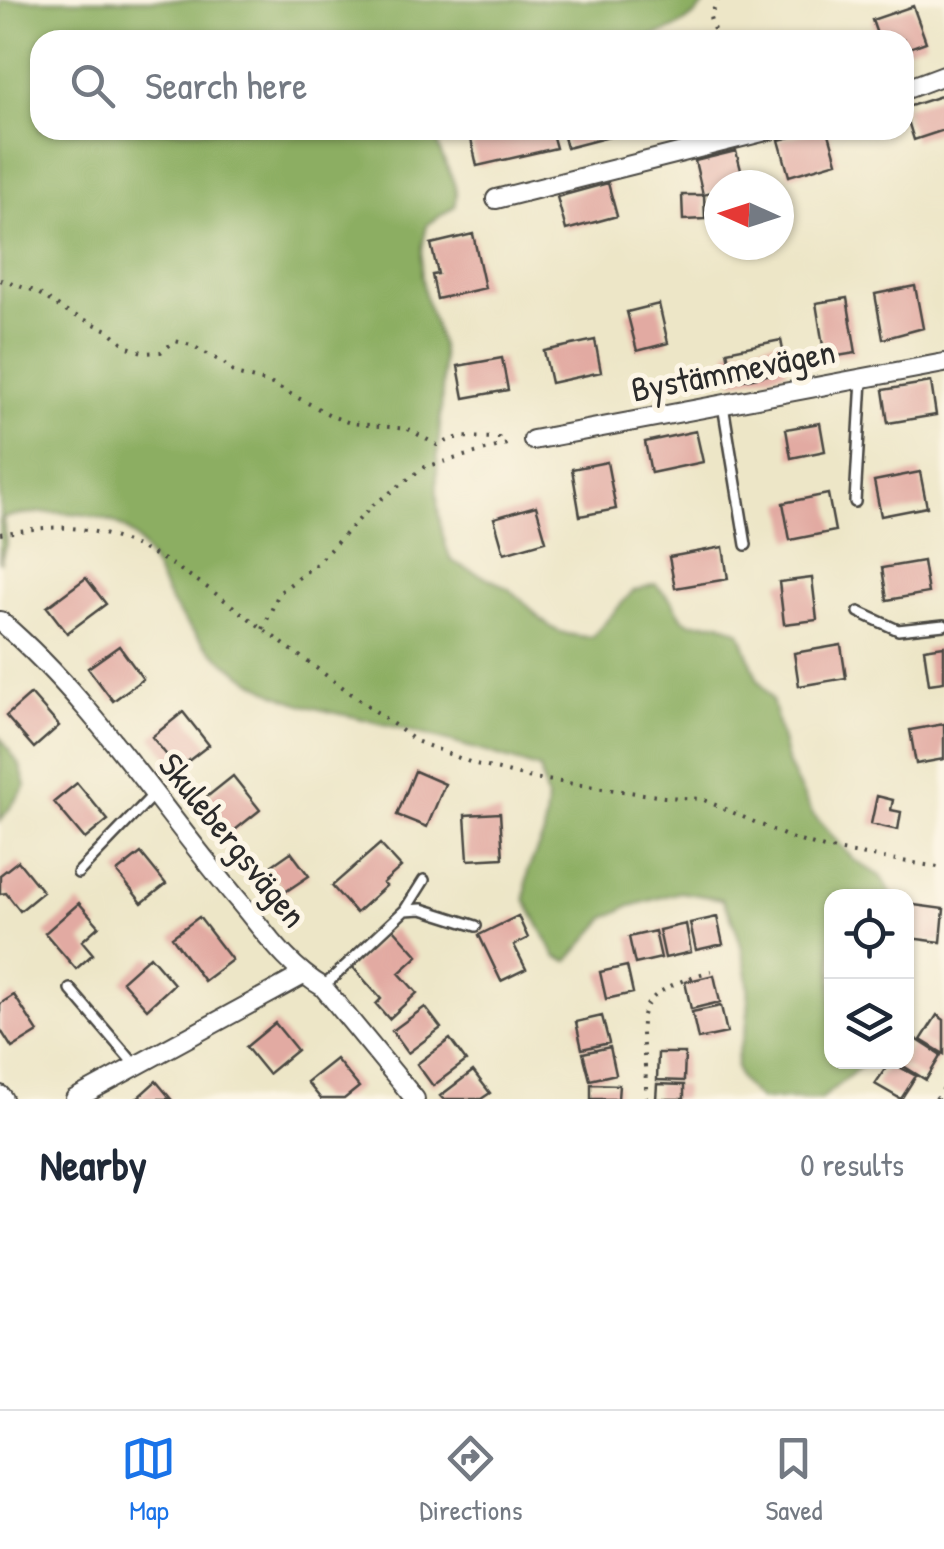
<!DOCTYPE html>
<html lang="en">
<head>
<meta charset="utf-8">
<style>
  :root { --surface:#fff; --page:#f6f6f7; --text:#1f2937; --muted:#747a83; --line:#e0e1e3; --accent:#1a73e8 }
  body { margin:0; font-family:"Patrick Hand",sans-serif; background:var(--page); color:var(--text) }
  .controls { position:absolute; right:30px; bottom:30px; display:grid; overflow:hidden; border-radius:20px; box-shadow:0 2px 8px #0004 }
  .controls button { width:90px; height:90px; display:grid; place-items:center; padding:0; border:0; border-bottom:2px solid var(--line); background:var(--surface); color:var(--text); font:50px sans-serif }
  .compass { position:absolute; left:704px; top:170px; width:90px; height:90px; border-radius:50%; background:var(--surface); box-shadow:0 2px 8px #0004; rotate:273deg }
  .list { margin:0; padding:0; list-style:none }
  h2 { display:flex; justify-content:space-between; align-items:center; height:130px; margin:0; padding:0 40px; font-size:42px }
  h2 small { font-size:32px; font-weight:400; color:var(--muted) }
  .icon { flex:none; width:55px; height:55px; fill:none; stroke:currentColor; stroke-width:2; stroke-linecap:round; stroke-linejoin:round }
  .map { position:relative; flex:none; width:944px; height:1099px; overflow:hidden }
  .search { position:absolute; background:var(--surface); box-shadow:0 2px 8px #0004; left:30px; right:30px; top:30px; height:110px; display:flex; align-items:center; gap:25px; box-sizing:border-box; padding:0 35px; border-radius:30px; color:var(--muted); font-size:38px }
  .sheet { height:310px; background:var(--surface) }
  nav { display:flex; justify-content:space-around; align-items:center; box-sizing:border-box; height:140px; border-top:2px solid var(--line); background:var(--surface); font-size:28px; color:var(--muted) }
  nav a { display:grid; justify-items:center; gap:5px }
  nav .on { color:var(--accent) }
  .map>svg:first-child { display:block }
  .forest { fill:#8cae62; stroke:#5c6c46; stroke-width:2.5 }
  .building { fill:#e2aaa2 }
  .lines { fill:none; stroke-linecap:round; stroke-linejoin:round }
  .lane-casing { stroke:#484742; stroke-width:14 }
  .street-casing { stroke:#484742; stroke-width:22 }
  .path { stroke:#484742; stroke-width:4; stroke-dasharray:2.5 8; stroke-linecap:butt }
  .lane { stroke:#fff; stroke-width:9 }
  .street { stroke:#fff; stroke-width:18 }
  .labels { text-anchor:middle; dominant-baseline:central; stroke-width:10; stroke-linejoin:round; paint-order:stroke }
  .street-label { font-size:35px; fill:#2b2b2b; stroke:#fcf5e5 }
</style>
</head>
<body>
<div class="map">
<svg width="944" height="1099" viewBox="0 0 944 1099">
  <rect width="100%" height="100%" fill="#fcf5e5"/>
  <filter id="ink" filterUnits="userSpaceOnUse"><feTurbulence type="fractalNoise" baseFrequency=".01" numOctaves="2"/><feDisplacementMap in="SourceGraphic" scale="20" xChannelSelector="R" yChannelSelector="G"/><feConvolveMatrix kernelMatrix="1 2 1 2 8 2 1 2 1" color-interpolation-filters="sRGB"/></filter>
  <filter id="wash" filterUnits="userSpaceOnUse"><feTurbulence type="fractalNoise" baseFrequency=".0048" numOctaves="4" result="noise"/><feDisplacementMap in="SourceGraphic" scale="40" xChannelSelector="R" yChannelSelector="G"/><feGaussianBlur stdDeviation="2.25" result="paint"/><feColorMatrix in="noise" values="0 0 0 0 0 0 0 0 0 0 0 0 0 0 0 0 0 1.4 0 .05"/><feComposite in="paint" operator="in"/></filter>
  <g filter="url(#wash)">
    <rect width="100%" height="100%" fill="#ede6c7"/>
    <path class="forest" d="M0,0H708C689,26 667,33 637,40H40V130H436C435,159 462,177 455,206L427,225C419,256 419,278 429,309C433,323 441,338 442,353C447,423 422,492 451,560C467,571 484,575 500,584C541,605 533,636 592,637L633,591L655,584L672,601L683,619L691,623H720L740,632L757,678L772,700L788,765L812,813L854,860L880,876L893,896H832V1062H866L821,1099H760C750,1090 739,1083 737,1069C735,1052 745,1038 747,1022C753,984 742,932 722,899L680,892L627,907L606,918L568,961L556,957L525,899L528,870L544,834L547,800L540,769C482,750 415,731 355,717C325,711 296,705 268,690C232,671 200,644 176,610C159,586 153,552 129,532C104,509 34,509 3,518L6,544L0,563Z
      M0,737L20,766L26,786L0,821Z"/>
    <g id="blocks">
      <path class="building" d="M913,6L926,42L904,50V40H879L872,20Z
        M944,95V130L914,140L904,108Z
        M469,130H551L556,148L477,166Z
        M562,130H631L632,131L567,148Z
        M817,130H828L837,162L789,176L779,140Z
        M736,151L745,185H719V191L703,195L695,161Z
        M608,183L617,216L566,230L557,197Z
        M682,195H704L705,219L683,220Z
        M473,234L485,288L437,299L432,275L438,274L431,244Z
        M915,286L923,328L883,339L875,294Z
        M847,298L856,353L825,358L816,303Z
        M659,304L668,343L637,351L627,312Z
        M595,340L601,372L551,383L544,351Z
        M781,340L787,371L733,382L727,351Z
        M502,358L508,390L464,398L458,366Z
        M931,382L936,415L888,423L883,390Z
        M820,423L825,451L791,458L786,429Z
        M696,431L703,462L651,473L645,442Z
        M607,462L616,509L580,516L572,469Z
        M920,472L927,507L881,516L874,481Z
        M828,494L835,531L790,540L783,503Z
        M536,506L546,541L504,553L494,518Z
        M723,547L728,579L675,588L669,557Z
        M923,561L928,593L887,600L882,568Z
        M86,578L106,604L67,633L47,607Z
        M812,578L817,620L784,624L779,582Z
        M841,645L846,678L799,686L794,653Z
        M119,646L143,679L113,701L88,668Z
        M944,646V682L929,684L924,649Z
        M31,694L59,726L34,748L6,716Z
        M183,712L209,745L178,769L152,737Z
        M944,724V759L916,764L910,730Z
        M415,771L445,784L427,827L397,815Z
        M233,776L260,810L230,834L203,800Z
        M77,783L108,820L85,839L54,802Z
        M877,796L893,800L891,810L901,812L898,830L871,824Z
        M500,813L503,858L468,860L465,815Z
        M380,844L401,867L383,883L386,886L356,913L332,886Z
        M291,852L309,876L285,892L268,868Z
        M141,853L166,884L142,903L117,872Z
        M18,861L43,892L20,911L6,893L0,894V875Z
        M79,903L99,926L82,941L93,954L76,969L45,933Z
        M914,905L944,909L941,942L909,938Z
        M518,916L528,938L514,945L526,969L501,981L479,935Z
        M199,917L232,960L204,981L172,937Z
        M717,917L723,944L696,950L690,923Z
        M686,924L691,952L665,958L659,930Z
        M393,928L418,956L399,973L417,993L389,1019L376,1004L381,999L352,966Z
        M655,931L661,958L635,964L629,937Z
        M150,956L174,984L147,1009L122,981Z
        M627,966L633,993L606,999L600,972Z
        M714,975L720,1002L691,1009L685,982Z
        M14,995L38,1032L12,1048L0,1029V1004Z
        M721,1006L727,1033L698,1039L692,1012Z
        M425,1007L441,1028L408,1053L392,1031Z
        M937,1015L944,1020V1054L921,1040Z
        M602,1016L609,1043L582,1049L576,1022Z
        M275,1023L297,1050L268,1074L246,1047Z
        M450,1039L466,1061L433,1086L417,1064Z
        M916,1039L941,1055L926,1080L897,1062H906V1054Z
        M610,1047L616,1074L590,1080L583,1053Z
        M658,1053H685L684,1081L657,1080Z
        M336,1059L359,1087L344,1099H321L307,1082Z
        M890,1062L916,1076L901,1099L875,1084Z
        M473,1071L490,1093L481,1099H443L440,1096Z
        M156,1081L171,1099H136Z
        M591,1084L619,1085L618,1099H591Z
        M657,1084L684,1085V1099H656Z"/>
    </g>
  </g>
  <g filter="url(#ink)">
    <use href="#blocks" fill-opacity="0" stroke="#484742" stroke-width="2.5"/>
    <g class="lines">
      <g class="lane-casing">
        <path id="lane" d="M723,405L746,545
          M855,502L862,379
          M859,612L898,630L944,625
          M78,873L154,794
          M405,910L422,909L476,926
          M324,986L405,910L424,880
          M70,989L136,1066"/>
      </g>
      <g class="street-casing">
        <path id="street" d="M904,90L944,75
          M496,199L770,130
          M533,440L944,363
          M0,621C93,700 160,808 238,900C264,931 288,967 323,987L415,1099
          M0,1095L3,1099
          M75,1099L303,975"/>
      </g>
      <path class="path" d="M717,40L710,17L718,0
        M0,280L35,291L67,312L108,330L128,347L145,353L161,352L175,341L191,345L224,363L235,374L270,383L334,417L350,423L408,429L437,445L459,437L499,438L502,442
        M0,534C31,529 59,524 91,531C160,546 218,596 274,637C321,672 369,706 416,741L472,763L526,777L664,797L702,799L793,839L824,848L944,868
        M263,629L279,593L316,564L373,505L425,467L514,442
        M646,1099C648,1019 614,1000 711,971
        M936,1099L944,1088"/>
      <use href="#lane" class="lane"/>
      <use href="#street" class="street"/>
    </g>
  </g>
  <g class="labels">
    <g class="street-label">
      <text transform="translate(733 370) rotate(-11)">Bystämmevägen</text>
      <text transform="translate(233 840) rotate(51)">Skulebergsvägen</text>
    </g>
  </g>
</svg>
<div class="controls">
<button><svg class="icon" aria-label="locate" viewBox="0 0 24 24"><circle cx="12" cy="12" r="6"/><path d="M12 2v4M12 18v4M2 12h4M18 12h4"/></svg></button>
<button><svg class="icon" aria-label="layers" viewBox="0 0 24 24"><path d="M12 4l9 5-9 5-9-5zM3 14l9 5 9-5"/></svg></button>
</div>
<svg class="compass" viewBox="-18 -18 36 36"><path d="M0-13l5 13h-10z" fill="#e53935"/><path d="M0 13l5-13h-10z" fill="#747a83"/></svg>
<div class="search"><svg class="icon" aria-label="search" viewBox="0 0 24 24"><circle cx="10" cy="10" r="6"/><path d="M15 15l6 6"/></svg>Search here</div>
</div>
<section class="sheet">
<h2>Nearby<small>0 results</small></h2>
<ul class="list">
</ul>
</section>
<nav>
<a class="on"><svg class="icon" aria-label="map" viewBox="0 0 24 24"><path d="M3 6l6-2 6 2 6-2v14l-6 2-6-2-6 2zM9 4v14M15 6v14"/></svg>Map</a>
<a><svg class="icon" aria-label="directions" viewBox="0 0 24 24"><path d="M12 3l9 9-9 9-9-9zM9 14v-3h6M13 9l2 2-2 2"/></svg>Directions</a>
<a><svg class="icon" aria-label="saved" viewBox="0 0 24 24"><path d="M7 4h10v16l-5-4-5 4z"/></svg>Saved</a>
</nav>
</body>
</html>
